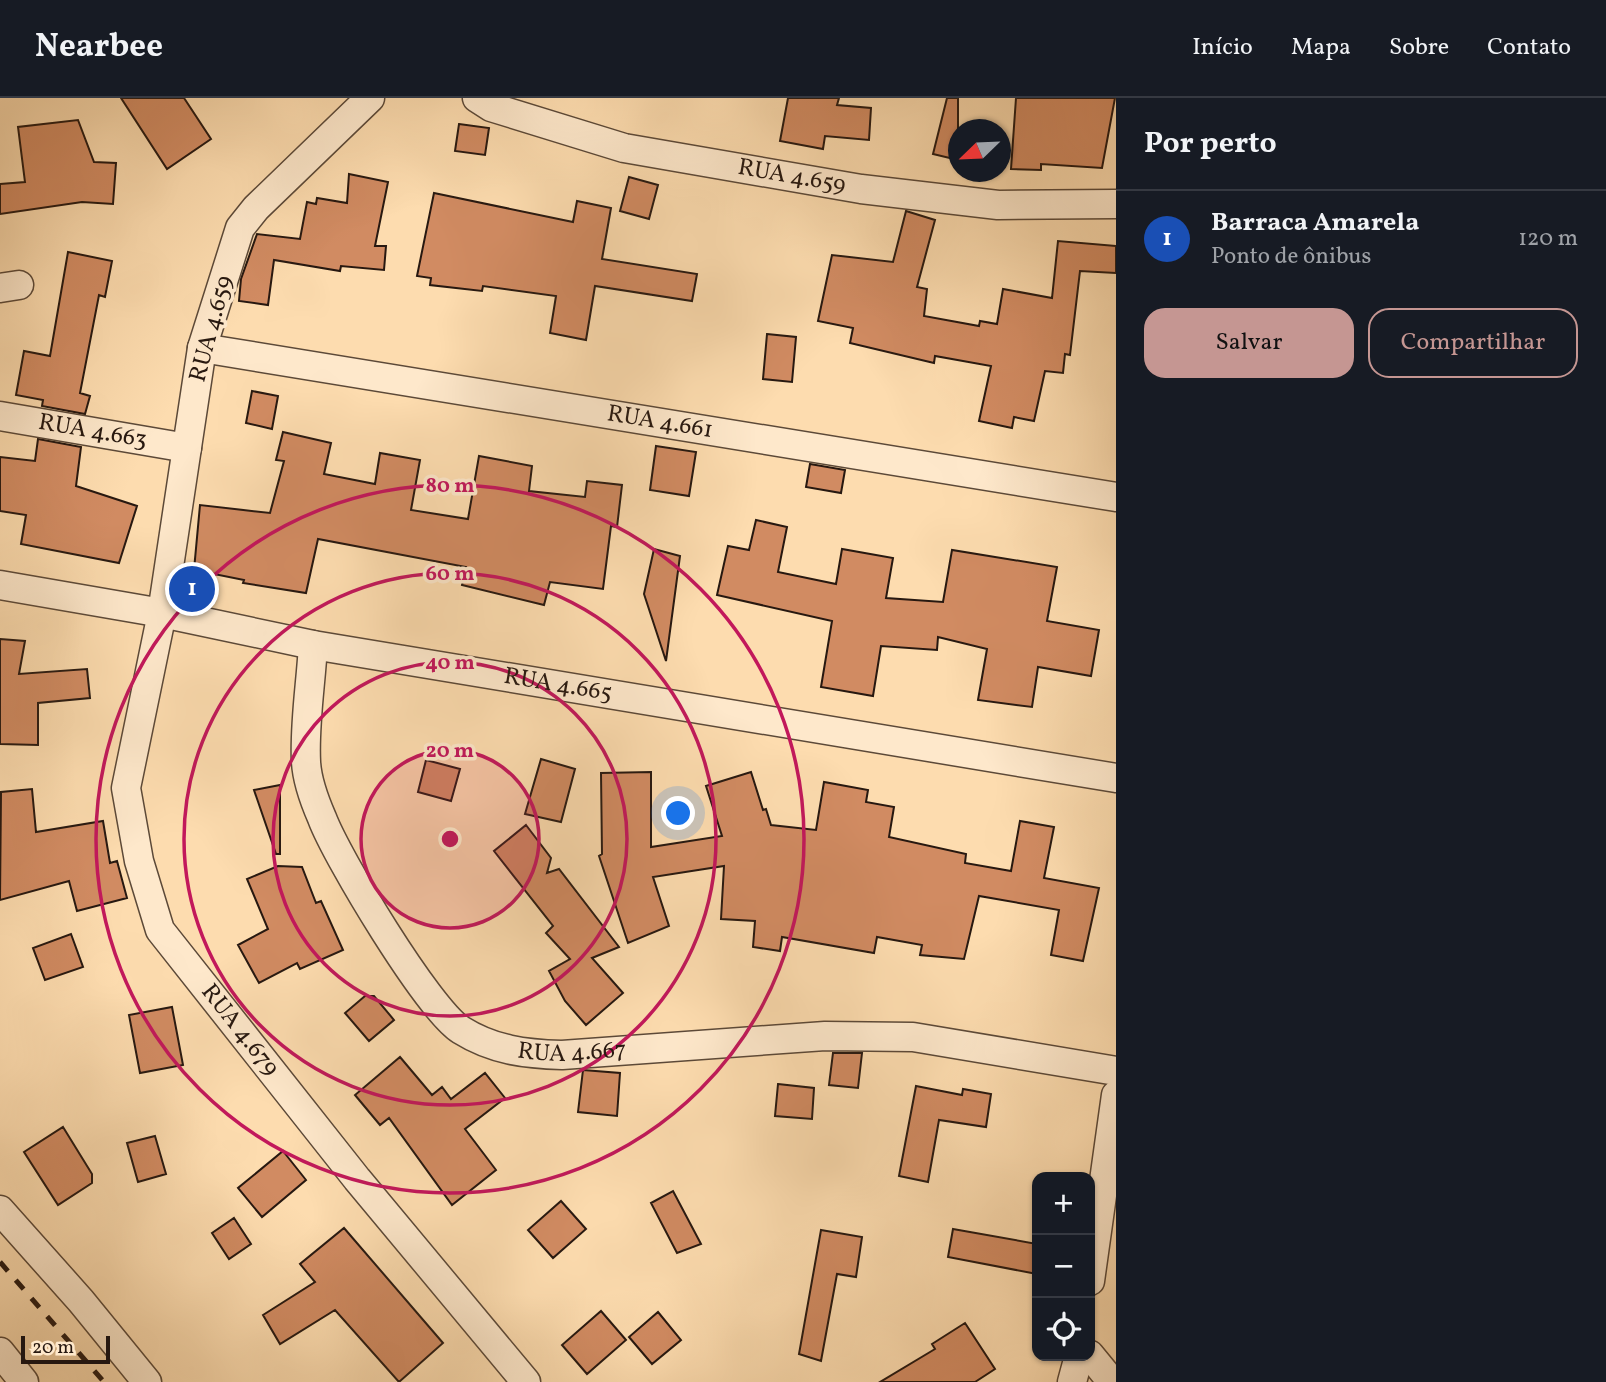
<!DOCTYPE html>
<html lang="pt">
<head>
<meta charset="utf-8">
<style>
  :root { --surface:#171b24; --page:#20242c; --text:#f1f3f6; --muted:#9ea1a6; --line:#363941; --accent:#c59692 }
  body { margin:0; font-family:Vollkorn,serif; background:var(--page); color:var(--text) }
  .controls { position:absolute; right:21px; bottom:21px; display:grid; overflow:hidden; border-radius:14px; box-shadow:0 2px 5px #0004 }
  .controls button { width:63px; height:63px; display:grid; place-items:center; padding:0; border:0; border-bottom:2px solid var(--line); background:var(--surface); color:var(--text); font:35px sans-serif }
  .compass { position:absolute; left:948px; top:21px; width:63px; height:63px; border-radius:50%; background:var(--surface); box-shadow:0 2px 5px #0004; rotate:247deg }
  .scale { position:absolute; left:21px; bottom:18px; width:89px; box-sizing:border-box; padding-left:7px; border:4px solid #271810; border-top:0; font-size:19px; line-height:24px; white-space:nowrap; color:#271810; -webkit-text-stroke:5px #fee8cb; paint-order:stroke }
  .you { position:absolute; left:679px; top:716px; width:24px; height:24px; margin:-18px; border:5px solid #fff; border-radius:50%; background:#1a73e8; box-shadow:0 0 0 10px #1a73e833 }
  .badge { display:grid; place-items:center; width:46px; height:46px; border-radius:50%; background:var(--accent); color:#fff; font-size:23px; font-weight:700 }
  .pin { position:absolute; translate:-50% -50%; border:4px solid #fff; box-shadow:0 2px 7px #0006 }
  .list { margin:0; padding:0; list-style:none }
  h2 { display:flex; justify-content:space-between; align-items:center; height:91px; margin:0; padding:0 28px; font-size:30px }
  h2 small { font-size:23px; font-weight:400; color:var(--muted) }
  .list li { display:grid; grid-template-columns:46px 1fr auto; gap:21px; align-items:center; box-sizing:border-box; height:98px; padding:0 28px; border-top:2px solid var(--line) }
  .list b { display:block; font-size:26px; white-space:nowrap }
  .list p { margin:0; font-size:23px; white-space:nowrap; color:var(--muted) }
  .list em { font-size:23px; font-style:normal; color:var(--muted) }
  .actions { display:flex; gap:14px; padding:21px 28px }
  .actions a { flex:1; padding:16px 0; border:2px solid var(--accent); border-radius:21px; text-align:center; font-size:24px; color:var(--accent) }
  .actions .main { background:var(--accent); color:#111 }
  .icon { flex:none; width:38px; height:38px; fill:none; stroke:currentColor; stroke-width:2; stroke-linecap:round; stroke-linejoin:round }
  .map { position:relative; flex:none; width:1116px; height:1284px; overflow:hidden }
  header { display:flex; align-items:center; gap:42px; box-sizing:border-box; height:98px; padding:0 35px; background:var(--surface); border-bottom:2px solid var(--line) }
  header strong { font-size:33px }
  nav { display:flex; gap:38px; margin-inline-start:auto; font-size:24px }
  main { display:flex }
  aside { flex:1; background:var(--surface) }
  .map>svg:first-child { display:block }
  .building { fill:#d18b62; stroke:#271810; stroke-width:2 }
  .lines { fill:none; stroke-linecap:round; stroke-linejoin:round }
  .street-casing { stroke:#5c4938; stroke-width:31 }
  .street { stroke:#fee8cb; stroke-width:28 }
  .rail { stroke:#271810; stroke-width:5; stroke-dasharray:12 12; stroke-linecap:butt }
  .ring { fill:none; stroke:#c2185b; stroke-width:3.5 }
  .labels { text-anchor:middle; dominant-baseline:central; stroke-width:7; stroke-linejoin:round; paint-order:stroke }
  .street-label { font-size:24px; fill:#271810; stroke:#fee8cb }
  .centre { fill:#c2185b; stroke:#fee8cb; stroke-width:3.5 }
  .ring-label { font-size:21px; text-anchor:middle; font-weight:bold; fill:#c2185b; stroke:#fee8cb; stroke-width:7; stroke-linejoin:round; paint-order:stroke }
</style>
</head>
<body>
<header>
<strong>Nearbee</strong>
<nav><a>Início</a><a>Mapa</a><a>Sobre</a><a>Contato</a></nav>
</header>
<main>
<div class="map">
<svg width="1116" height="1284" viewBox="0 0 1116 1284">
  <rect width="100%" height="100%" fill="#fddcaf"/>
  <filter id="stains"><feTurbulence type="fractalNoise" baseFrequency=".00286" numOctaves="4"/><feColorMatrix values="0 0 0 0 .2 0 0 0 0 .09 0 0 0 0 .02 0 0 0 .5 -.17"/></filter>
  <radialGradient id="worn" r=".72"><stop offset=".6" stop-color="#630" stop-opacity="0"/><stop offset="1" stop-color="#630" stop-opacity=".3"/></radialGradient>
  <path class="building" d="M121,0H184L211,41L167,71Z
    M788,0H839L837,7L871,10L869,42L825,38L823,51L780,43Z
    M947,0H958V62L933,56Z
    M1016,0H1115L1102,70L1041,66V72L1011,71Z
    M78,22L94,64L116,65L113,106L82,104L0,116V86L25,84L18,29Z
    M459,26L489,30L485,57L455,53Z
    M349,76L388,84L375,148H386L384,172L341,168L340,173L274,162L268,207L239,203L241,181L257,136L300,141L307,104L316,106L317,100L347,105Z
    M629,79L658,87L649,121L620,113Z
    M434,95L573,124L577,103L611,110L602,161L697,176L692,203L595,188L586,242L550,235L556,198L483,188L482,193L430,187L431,180L417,178Z
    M906,113L935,122L917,189L927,191L924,218L979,228L980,223L997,226L1003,191L1052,200L1058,143L1116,148V175L1080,173L1070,257L1065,256L1063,275L1045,273L1034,323L1014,319L1012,330L979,323L991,268L935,258L934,265L850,245L853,230L818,223L832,157L893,164Z
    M68,154L112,163L105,199L99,197L80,295L90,298L85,316L42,308L43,302L16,297L24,253L50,258Z
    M767,236L796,239L792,284L763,281Z
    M252,293L278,298L272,331L246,325Z
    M283,334L331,345L324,376L375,386L380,355L420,362L411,412L468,421L479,358L532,368L529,393L585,399L587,383L622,387L617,429L611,428L603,491L550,484L544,507L462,487L466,469L318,441L306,495L243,485L244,482L194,472L200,407L270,415L284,363L276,362Z
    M38,341L81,349L76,388L137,408L119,465L21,446L26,417L0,413V359L35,363Z
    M656,348L696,354L689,398L650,392Z
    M810,366L845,372L841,395L806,389Z
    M756,422L787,429L778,474L836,486L842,451L893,460L886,500L943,504L952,452L1057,469L1047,523L1099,532L1091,578L1038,569L1032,609L978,602L987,551L938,539L937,552L881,548L873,598L821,589L832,523L717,497L728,448L749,452Z
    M654,451L680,458L666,563L644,496Z
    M0,541L25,543L19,576L87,571L90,600L38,605V647L0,646Z
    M541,661L575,671L561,724L525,716Z
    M426,662L460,671L451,703L418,694Z
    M651,674V749L722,738L706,688L751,674L763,712L766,711L771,727L816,732L824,684L868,692L866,704L894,709L889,739L966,756L965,765L1011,773L1020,723L1054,729L1044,780L1099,790L1083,863L1051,857L1059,812L979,798L964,861L920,857L922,847L877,839L874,855L782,839L780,853L753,849L755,823L721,821L724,768L653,779L669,828L628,845L599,758L602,756L601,675Z
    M280,687V756H276L254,692Z
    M32,691L36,734L103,723L110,765L117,763L127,800L77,813L69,783L0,802L1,694Z
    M526,727L551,760L547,775L559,771L619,849L592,860L623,895L586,927L565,903L549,873L570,861L546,835L553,828L494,753Z
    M278,768L302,769L316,805L321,803L343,852L300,871L297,865L259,885L238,847L268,831L247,781Z
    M71,836L83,869L45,882L33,850Z
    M365,898H374L394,922L369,943L345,915Z
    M172,909L183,967L140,975L129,917Z
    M833,955H862L858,990L829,987Z
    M400,959L432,997L442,989L451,1001L485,975L505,1000L465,1031L496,1072L452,1107L389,1020L380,1027L355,997Z
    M583,972L620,975L617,1018L578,1014Z
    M778,986L814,990L812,1021L775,1018Z
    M916,988L962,997L963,991L991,996L986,1029L939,1022L928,1084L899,1078Z
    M63,1029L92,1076V1085L58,1107L24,1054Z
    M155,1038L166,1076L138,1084L127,1045Z
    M283,1053L306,1082L262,1119L238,1090Z
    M673,1093L701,1146L677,1155L651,1105Z
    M561,1103L586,1131L553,1160L528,1132Z
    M234,1120L251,1146L229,1161L212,1135Z
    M344,1130L443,1245L399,1284L335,1212L280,1246L263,1217L315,1184L300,1166Z
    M953,1131L1037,1146V1176L948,1159Z
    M821,1132L862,1139L856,1179L837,1176L821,1263L799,1256Z
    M601,1213L626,1242L587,1276L562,1247Z
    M658,1214L681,1242L652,1266L629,1239Z
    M965,1225L995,1271L975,1284H880L935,1251L932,1246Z"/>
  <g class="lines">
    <g class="street-casing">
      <g id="street">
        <path id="s1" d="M370,0L256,110L240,130L202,250L162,515L126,690L139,763L160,832L357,1081L526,1284"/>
        <path id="s2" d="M477,0L491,9L624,50L861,91L998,107L1116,106"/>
        <path d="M0,190L19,187"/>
        <path id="s3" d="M202,250L1116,399"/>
        <path id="s4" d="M0,318L187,350"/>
        <path id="s5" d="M0,487L162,515L313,547L1116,680"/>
        <path id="s6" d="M313,547C311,585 304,626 306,664C307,681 315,704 322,720C337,760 428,911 461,932C493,952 525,956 562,957L825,938L913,939L1116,973"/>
        <path d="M0,1112L81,1203L147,1284"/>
        <path d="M1090,1183L1116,997"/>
        <path d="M0,1254L24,1284"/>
        <path d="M1090,1257L1112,1284"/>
        <path d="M1072,1284L1079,1258"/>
      </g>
    </g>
    <use href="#street" class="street"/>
    <path class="rail" d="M0,1164L104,1284"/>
  </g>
  <circle cx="450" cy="741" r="89" fill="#c2185b" fill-opacity=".12"/>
  <g class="ring">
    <circle cx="450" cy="741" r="89"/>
    <circle cx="450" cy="741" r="177"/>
    <circle cx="450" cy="741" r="266"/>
    <circle cx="450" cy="741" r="354"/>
  </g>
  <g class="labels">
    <g class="street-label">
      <text stroke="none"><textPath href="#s2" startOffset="326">RUA 4.659</textPath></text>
      <text transform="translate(212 231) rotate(-75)">RUA 4.659</text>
      <text stroke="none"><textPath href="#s3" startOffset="464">RUA 4.661</textPath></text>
      <text stroke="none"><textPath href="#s4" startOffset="94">RUA 4.663</textPath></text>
      <text stroke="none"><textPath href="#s5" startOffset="567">RUA 4.665</textPath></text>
      <text stroke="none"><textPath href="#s1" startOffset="1031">RUA 4.679</textPath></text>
      <text stroke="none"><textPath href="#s6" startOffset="546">RUA 4.667</textPath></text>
    </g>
  </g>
  <circle cx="450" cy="741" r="10" class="centre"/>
  <g class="ring-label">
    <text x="450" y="394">80 m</text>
    <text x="450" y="482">60 m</text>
    <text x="450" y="571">40 m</text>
    <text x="450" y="659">20 m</text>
  </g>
  <rect width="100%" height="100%" filter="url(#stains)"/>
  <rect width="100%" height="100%" fill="url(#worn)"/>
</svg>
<div class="controls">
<button>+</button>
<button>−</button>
<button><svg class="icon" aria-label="locate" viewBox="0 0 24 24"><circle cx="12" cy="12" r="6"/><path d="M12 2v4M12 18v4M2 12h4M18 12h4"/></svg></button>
</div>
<svg class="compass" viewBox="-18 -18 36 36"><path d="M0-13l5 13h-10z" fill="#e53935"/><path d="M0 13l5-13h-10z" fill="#9ea1a6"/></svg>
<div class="scale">20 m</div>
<div class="you"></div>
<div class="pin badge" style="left:192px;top:491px;background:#1a4fb4">1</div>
</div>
<aside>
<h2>Por perto<small></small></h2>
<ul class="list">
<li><span class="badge" style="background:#1a4fb4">1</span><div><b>Barraca Amarela</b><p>Ponto de ônibus</p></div><em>120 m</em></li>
</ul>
<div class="actions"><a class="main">Salvar</a><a>Compartilhar</a></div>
</aside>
</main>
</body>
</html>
